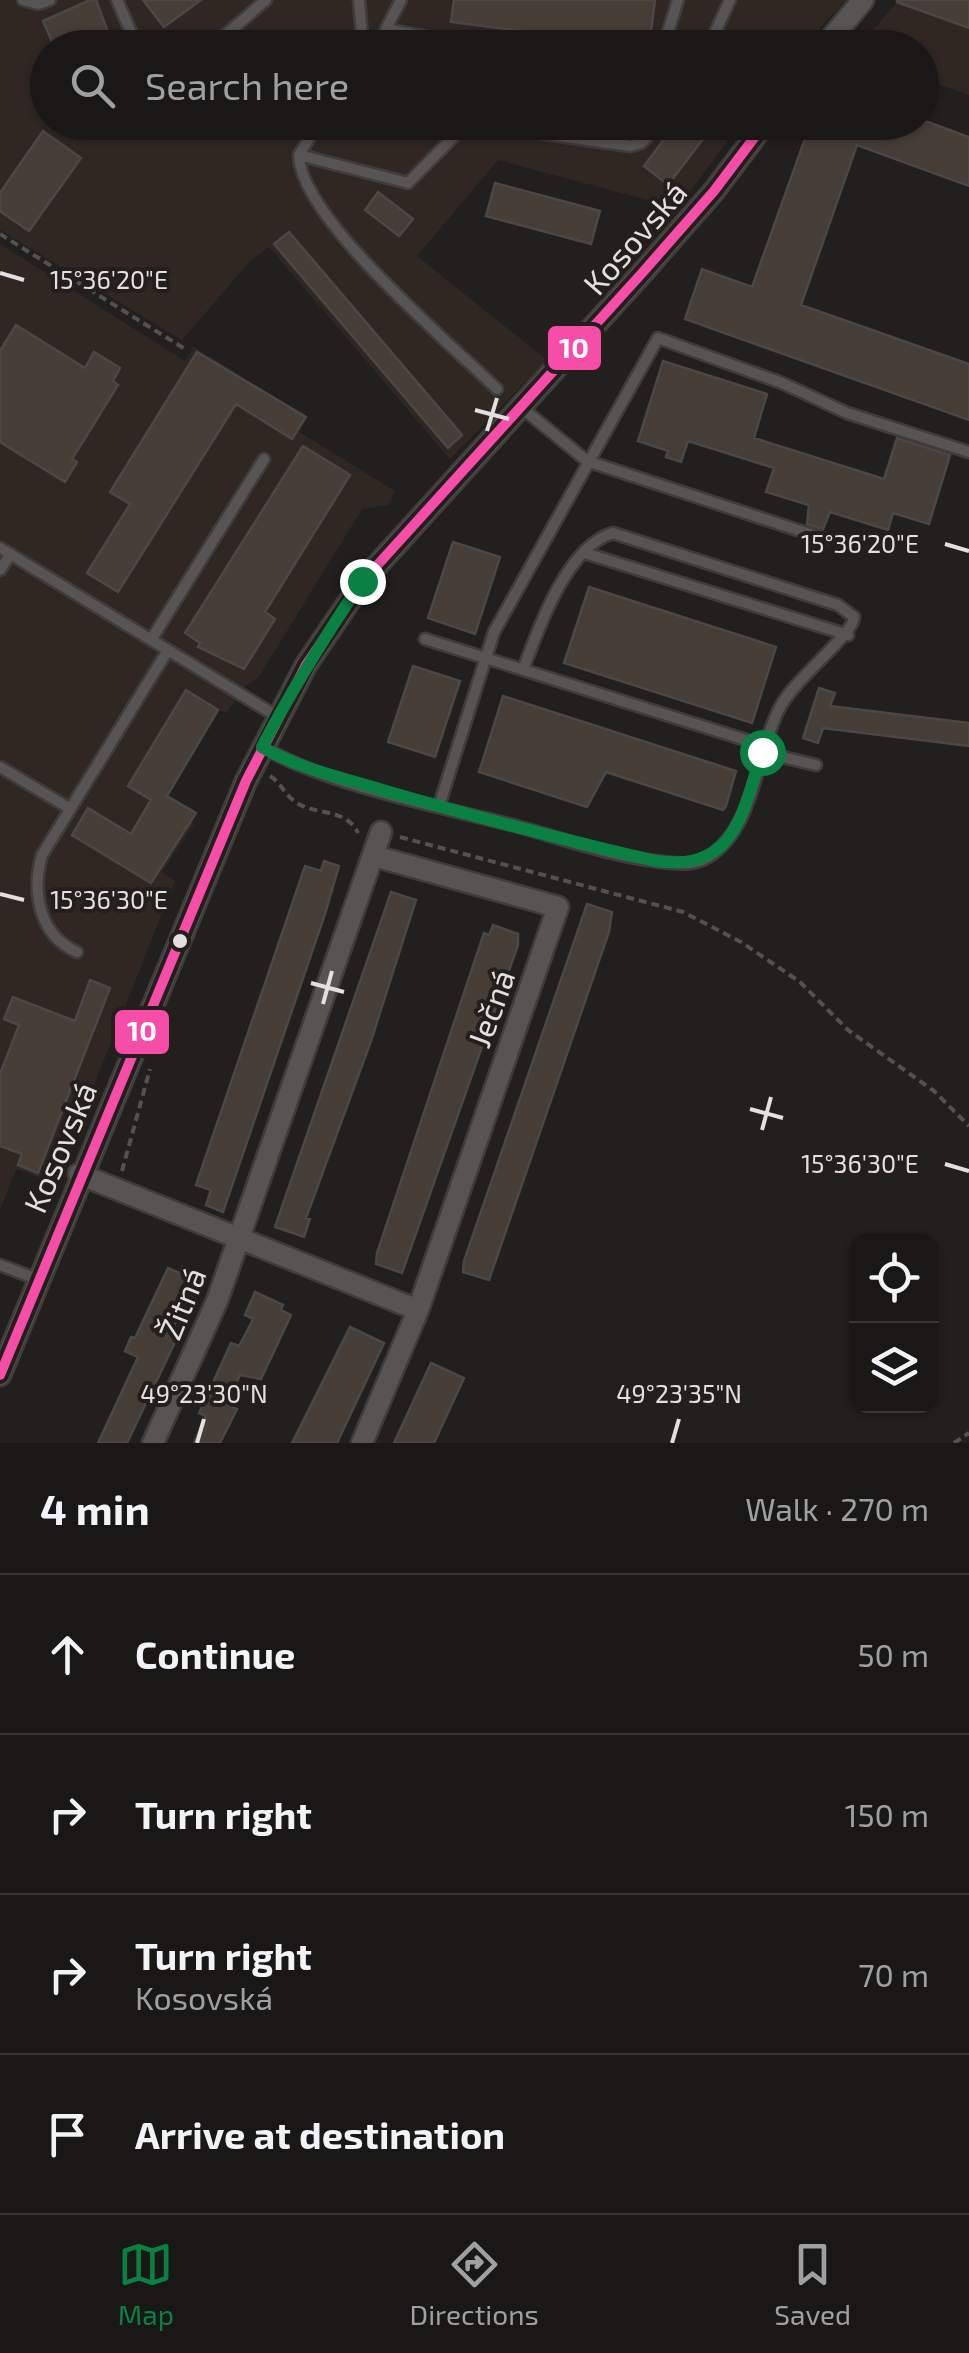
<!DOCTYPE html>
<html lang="en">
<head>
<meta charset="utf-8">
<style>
  :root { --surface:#1a1816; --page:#272523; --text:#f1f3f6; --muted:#9fa0a1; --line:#383735; --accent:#0b8043 }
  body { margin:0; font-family:"Exo 2",sans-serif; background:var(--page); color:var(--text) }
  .controls { position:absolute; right:30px; bottom:30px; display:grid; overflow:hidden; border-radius:20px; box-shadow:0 2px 8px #0004 }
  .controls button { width:90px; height:90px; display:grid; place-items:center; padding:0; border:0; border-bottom:2px solid var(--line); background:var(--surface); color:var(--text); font:50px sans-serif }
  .stop { position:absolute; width:30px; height:30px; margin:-22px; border:8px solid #0b8043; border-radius:50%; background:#fff }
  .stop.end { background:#0b8043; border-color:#fff; box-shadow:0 2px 10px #0008 }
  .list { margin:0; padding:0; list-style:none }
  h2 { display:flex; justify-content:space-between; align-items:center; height:130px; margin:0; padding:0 40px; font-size:42px }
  h2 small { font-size:32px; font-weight:400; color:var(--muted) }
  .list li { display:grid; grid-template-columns:65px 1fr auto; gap:30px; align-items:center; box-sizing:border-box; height:160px; padding:0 40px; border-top:2px solid var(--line) }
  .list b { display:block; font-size:38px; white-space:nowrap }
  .list p { margin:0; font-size:32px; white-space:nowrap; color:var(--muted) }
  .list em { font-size:32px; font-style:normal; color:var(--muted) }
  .icon { flex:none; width:55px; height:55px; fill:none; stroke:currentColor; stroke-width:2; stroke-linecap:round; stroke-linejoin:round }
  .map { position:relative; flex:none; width:969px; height:1443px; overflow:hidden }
  .search { position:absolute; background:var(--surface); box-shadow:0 2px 8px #0004; left:30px; right:30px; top:30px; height:110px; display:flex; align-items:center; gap:25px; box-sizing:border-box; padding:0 35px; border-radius:55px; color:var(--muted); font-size:38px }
  .sheet { height:770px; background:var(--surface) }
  nav { display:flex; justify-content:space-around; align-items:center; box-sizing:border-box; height:140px; border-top:2px solid var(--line); background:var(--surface); font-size:28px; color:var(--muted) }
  nav a { display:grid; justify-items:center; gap:5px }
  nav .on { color:var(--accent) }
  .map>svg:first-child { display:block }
  .built { fill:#302723 }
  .building { fill:#463d37; stroke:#4a4846; stroke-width:2.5 }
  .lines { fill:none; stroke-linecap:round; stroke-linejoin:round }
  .service-casing { stroke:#3e3d3b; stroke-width:15 }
  .minor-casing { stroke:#3e3d3b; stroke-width:25 }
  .path { stroke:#535251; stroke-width:4; stroke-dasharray:8 5; stroke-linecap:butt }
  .service { stroke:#575453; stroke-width:10 }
  .minor { stroke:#575453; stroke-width:20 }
  .bus-1-casing { stroke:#241f1c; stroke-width:18 }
  .bus-1 { stroke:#f54da8; stroke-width:10 }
  .route { stroke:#0b8043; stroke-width:12 }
  .ticks { fill:none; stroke:#e4e0df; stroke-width:4 }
  .bus-dot { fill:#e4e0df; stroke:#241f1c; stroke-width:4 }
  .labels { text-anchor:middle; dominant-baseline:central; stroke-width:8; stroke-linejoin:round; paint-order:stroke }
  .street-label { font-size:32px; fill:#e4e0df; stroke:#241f1c }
  .ticks-label { font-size:25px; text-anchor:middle; fill:#e4e0df; stroke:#241f1c; stroke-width:8; stroke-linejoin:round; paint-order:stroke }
  .line-badge { stroke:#241f1c; stroke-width:4 }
  .badge-label { font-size:28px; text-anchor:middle; font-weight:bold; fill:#fff }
</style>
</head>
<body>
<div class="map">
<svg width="969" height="1443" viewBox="0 0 969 1443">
  <rect width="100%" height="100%" fill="#22201e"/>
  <path class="built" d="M0,0H846L803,47L48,48V122L741,123L678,208L498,160L417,256L547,360L450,459L269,247L251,260L182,340L0,230Z
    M899,0H969V95L922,78V48H857Z
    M0,244L185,361L194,347L219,362L304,416L296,430L395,491L388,505L362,509L258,678L245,686L227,712L218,710L167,795L196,813L191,822L194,824L162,872L175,881L55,1183L16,1169L0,1210Z"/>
  <path class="building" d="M90,0H96L114,48H55L43,21Z
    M143,0H201L164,27Z
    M454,0H655L649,47L451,22Z
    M897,0H969V28L897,2Z
    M576,122H630L628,137L592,132L575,127Z
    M677,122H716L668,185L644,166Z
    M811,122H928L969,137V186L857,145L801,305L969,364V420L685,319L702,269L752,287Z
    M43,131L81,158L29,231L0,211V193Z
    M495,183L600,211L591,244L486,216Z
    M378,192L413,219L399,236L365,210Z
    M289,232L462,435L448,448L274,244Z
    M16,325L85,368L94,352L120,368L113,381L118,385L72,459L77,462L65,482L0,442V351Z
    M197,352L306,417L292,439L236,404L118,592L87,573L130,504L110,492Z
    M663,361L767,394L754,438L884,479L897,438L950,455L929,524L893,513L888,530L830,512L823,529L807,524L809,505L766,492L774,468L688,441L681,462L666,457L668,451L638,441Z
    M303,446L350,475L265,612L275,619L244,669L198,647L200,643L185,633Z
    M453,542L500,557L475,634L428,618Z
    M589,587L776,647L752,723L564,663Z
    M413,666L460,681L435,757L388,742Z
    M819,688L835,693L830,706L969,723V746L823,728L818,743L803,738Z
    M186,690L218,710L167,796L196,813L151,883L72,835L88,808L131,834L151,800L128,786Z
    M503,696L736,771L726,806L723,810L606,772L587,807L479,772Z
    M324,861L339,866L325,914L223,1212L206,1205L211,1190L196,1185L305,866L321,871Z
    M391,892L416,900L371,1041L306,1218L310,1219L304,1237L275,1227Z
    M587,904L612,912L609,932L489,1280L463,1272L464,1261Z
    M493,925L518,934V945L402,1273L376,1264L377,1253L484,933L489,935Z
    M90,980L110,988L38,1173L18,1165L22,1154L0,1146V1074L19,1025L4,1019L13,997L75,1021Z
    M182,1267L205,1277L191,1306L185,1303L178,1317L171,1333L178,1336L127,1443H98L138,1357L125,1351L131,1337L135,1338L168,1268L179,1273Z
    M255,1292L283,1305L281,1310L291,1315L261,1379L240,1375L227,1404L237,1409L220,1443H194L206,1416L199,1413L231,1343L239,1346L246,1333L253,1319L245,1315Z
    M350,1327L384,1343L337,1443H292Z
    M431,1363L464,1378L434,1443H394Z"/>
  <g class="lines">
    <g class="service-casing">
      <path id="service" d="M23,0L38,4L50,0
        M117,0L138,48
        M359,0L363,48
        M401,0L386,29L485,48
        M210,48L266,0
        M663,48L678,0
        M708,48L730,0
        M319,122L299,155L408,183L467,123L630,146L641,143L663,122
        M299,155C300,218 449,342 497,389
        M522,408L587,461L825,539
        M0,548L278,717
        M585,553L848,635
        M0,570L11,554
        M425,639L746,740
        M151,640L264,459
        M263,747C323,784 445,808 516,826C567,840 620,859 672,863C685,864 697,864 708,857C755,828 756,754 779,709C793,680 854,634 854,617L838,605L613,533C567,546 538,629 523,670
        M762,752L816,765
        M0,767L69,808
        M439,806L494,632L658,338L782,383L847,413L969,452
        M77,952C40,936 31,893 42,855L168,650
        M0,1265L37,1279"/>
    </g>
    <g class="minor-casing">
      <path id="minor" d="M823,48L863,0
        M79,1174L418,1310
        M0,1375L246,781L306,665L363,581L643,272L714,191L766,122
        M153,1443L217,1301L381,832
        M362,1443L418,1310L558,907L374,856"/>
    </g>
    <path class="path" d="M0,234L185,349
      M270,776C281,783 283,792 293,800C313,817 345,806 358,833
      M400,837L683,912L741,942L800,982L848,1030L934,1091L969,1126
      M122,1171L150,1069
      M954,1443L969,1433"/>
    <use href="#service" class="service"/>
    <use href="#minor" class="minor"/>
    <g class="bus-1-casing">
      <path id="bus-1" d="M0,1375L246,781L306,665L363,581L643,272L714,191L766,122"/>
    </g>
    <use href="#bus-1" class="bus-1"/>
  </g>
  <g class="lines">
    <path class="route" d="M362,581C326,635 292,689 262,747C299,769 344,778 386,791C475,817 565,840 656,861C736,872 742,813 762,752"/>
  </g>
  <path class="ticks" d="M0,273L24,280M475,410L509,419M487,431L497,398M945,544L969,551M0,894L24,900M311,983L344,992M323,1004L332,971M750,1109L783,1118M762,1130L771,1097M945,1164L969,1171M197,1443L204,1419M672,1443L679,1419"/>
  <circle class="bus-dot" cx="180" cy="941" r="9"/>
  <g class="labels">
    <g class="street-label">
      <text transform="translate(634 237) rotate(-49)">Kosovská</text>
      <text transform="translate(490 1008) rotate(-70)">Ječná</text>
      <text transform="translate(59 1147) rotate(-67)">Kosovská</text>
      <text transform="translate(181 1303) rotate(-68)">Žitná</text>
    </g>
  </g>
  <g class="ticks-label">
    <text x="109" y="289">15°36'20"E</text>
    <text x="860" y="553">15°36'20"E</text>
    <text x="109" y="909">15°36'30"E</text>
    <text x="860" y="1173">15°36'30"E</text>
    <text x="204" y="1403">49°23'30"N</text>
    <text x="679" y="1403">49°23'35"N</text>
  </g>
  <g class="line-badge">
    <rect x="546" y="324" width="57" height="48" rx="10" fill="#f54da8"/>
    <rect x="113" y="1008" width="58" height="48" rx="10" fill="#f54da8"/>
  </g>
  <g class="badge-label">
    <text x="574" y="358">10</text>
    <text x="142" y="1041">10</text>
  </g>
</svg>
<div class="controls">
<button><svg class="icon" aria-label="locate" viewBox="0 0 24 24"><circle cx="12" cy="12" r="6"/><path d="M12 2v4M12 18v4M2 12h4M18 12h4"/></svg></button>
<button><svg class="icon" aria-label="layers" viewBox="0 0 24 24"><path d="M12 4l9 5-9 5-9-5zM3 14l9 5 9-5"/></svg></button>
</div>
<div class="stop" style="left:762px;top:752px"></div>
<div class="stop end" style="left:362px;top:581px"></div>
<div class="search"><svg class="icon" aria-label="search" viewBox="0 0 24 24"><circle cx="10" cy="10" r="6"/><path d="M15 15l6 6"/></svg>Search here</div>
</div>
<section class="sheet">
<h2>4 min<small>Walk · 270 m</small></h2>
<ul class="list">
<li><svg class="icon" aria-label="ahead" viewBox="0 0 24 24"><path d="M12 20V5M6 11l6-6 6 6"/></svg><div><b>Continue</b></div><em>50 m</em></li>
<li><svg class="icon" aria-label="right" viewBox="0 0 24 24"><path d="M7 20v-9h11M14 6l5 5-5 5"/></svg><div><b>Turn right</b></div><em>150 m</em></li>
<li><svg class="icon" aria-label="right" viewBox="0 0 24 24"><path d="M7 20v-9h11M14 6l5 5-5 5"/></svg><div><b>Turn right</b><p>Kosovská</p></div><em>70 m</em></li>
<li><svg class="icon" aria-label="arrive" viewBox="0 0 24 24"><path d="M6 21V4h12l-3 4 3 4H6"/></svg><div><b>Arrive at destination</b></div></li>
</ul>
</section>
<nav>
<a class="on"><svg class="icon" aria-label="map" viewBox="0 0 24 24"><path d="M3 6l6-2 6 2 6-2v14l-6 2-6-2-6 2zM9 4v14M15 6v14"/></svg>Map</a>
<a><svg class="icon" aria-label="directions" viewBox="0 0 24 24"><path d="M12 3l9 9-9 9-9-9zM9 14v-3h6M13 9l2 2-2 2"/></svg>Directions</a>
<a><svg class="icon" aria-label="saved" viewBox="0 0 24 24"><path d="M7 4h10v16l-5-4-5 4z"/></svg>Saved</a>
</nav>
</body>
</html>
